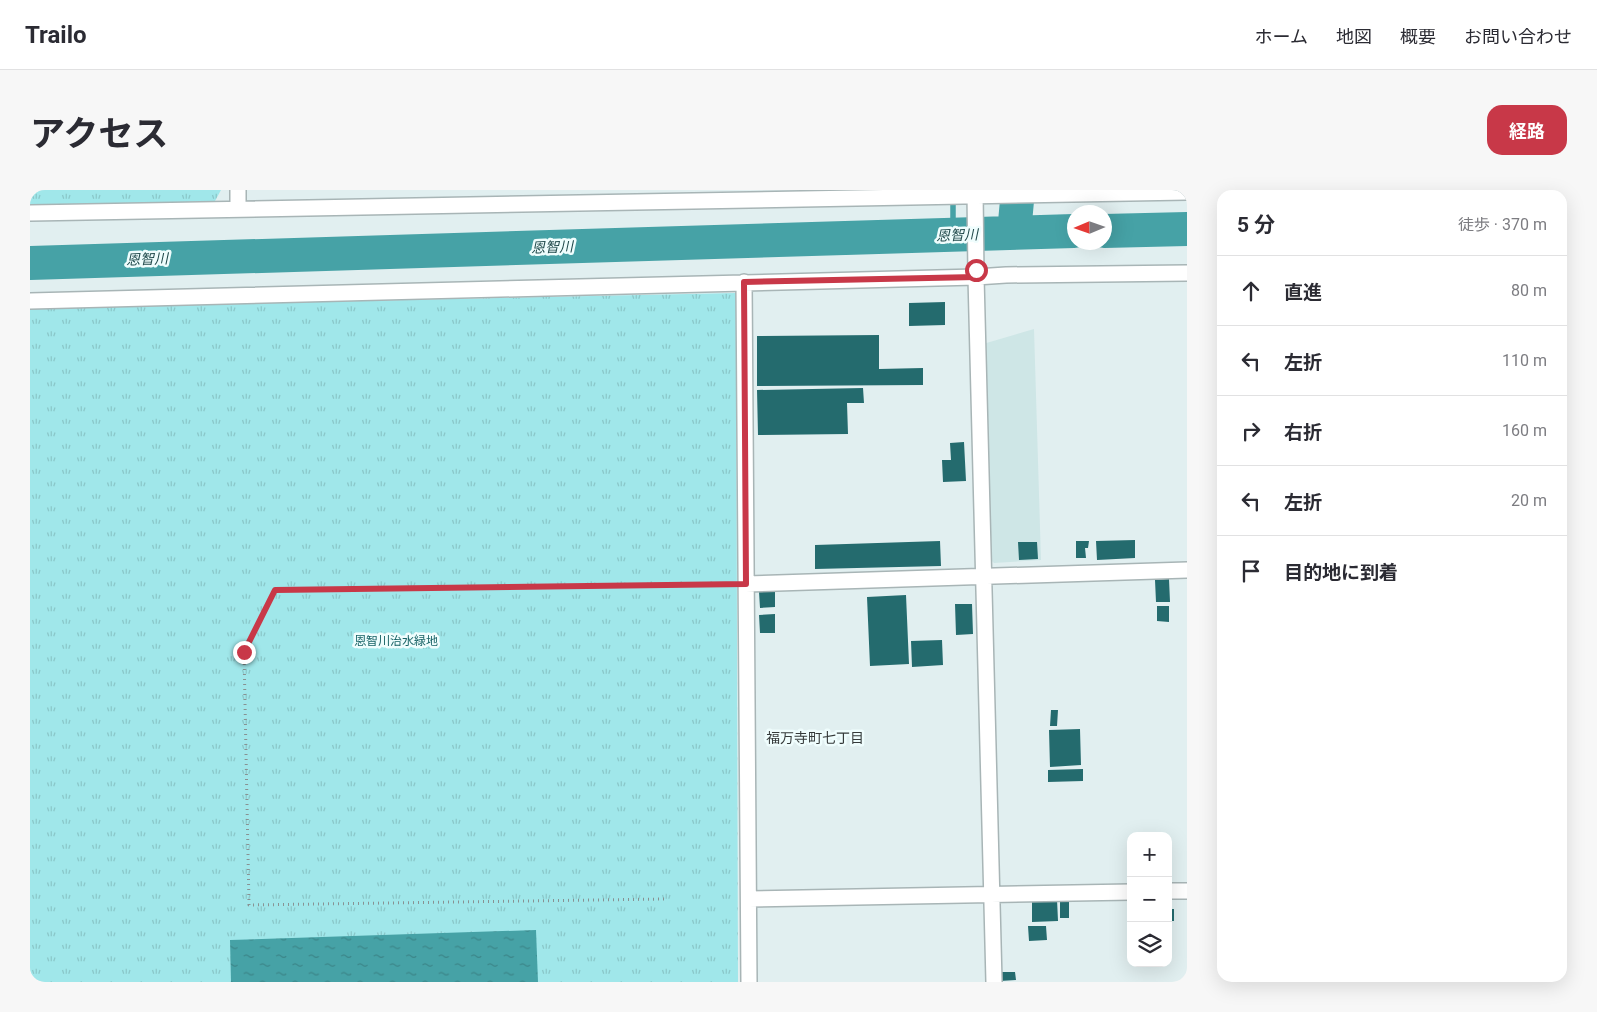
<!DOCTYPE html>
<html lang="ja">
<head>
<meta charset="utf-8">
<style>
  :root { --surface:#fff; --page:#f7f7f7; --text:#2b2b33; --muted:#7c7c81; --line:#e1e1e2; --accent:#c83848 }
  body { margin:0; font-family:Roboto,"Noto Sans JP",sans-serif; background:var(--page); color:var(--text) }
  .controls { position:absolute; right:15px; bottom:15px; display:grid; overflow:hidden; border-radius:10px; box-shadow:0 5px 20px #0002 }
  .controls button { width:45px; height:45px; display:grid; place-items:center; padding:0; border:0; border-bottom:1px solid var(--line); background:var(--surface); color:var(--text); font:25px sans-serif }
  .compass { position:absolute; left:1037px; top:15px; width:45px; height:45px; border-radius:50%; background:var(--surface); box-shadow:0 5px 20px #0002; rotate:268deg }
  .stop { position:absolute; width:15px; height:15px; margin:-11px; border:4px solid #c83848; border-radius:50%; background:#fff }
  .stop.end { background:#c83848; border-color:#fff; box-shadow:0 1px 5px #0008 }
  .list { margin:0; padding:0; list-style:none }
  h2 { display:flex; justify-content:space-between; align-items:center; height:65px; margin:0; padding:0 20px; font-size:21px }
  h2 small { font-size:16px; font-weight:400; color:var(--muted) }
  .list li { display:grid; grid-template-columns:32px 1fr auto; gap:15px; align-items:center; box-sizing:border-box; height:70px; padding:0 20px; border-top:1px solid var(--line) }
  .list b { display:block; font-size:19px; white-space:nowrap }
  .list em { font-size:16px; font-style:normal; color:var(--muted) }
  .icon { flex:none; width:28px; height:28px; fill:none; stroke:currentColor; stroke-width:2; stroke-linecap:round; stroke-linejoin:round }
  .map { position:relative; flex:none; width:1157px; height:792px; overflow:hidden; border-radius:15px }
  header { display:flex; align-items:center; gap:30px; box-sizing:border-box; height:70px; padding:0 25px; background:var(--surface); border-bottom:1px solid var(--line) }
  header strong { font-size:24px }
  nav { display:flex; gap:28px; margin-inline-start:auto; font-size:18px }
  .intro { display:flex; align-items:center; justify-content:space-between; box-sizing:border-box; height:120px; padding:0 30px }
  h1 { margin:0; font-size:35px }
  .button { padding:12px 22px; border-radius:15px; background:var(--accent); color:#fff; font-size:18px; font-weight:700 }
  main { display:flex; gap:30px; padding:0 30px }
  aside { flex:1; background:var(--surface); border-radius:15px; box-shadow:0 5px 20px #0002 }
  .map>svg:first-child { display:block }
  .built { fill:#cee6e6 }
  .park { fill:url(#park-tufts) }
  .water { fill:url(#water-ripples) }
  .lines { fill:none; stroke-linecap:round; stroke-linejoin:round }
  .stream { stroke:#46a2a6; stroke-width:5.5 }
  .river { stroke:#46a2a6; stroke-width:34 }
  .building { fill:#246b6e }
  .minor-casing { stroke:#a8b5b6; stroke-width:18 }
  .path { stroke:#889192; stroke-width:3; stroke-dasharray:1 4; stroke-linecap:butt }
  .minor { stroke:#fff; stroke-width:15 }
  .route { stroke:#c83848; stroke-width:6 }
  .labels { text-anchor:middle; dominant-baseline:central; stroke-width:5; stroke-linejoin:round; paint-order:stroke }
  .park-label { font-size:12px; fill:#186366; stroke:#effdfd }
  .water-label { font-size:14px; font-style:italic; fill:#1f484a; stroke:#effdfd }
  .neighbourhood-label { font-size:14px; fill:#353a3a; stroke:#effdfd }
</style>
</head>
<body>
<header>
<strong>Trailo</strong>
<nav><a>ホーム</a><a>地図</a><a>概要</a><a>お問い合わせ</a></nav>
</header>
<div class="intro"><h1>アクセス</h1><a class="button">経路</a></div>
<main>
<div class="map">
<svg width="1157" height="792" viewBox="0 0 1157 792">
  <defs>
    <pattern id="park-tufts" width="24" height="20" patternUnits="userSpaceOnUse" patternTransform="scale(1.25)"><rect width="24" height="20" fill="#a0e7ea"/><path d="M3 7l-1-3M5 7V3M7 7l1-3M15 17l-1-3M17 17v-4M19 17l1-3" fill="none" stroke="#8ac7c9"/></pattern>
    <pattern id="water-ripples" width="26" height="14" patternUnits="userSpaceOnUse" patternTransform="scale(1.25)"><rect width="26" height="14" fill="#46a2a6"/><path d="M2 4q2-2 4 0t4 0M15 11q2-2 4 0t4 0" fill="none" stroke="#3b8588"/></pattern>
  </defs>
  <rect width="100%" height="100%" fill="#e1eff0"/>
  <path class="built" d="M1004,139L1011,370L964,373L958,367L953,154Z"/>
  <path class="park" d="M0,0H191L185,11L14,17L0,14Z
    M706,103L708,792H0V118Z"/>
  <path class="water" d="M506,740L508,792H201L200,750Z"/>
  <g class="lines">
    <path class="stream" d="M923,45V7"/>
    <path class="river" d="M1074,41L1157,39
      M984,43L988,0
      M0,73L1044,41"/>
  </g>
  <path class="building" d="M915,112V135L879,136V113Z
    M849,145V179L893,178V195L727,196V146Z
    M833,198L834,213H817L818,244L728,245L727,200Z
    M934,252L936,291L913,292L912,270H921L920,253Z
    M1105,350V368L1067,370L1066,351Z
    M910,351L911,376L785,379V355Z
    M1046,351H1059L1058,358H1055L1056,368H1046Z
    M988,352H1007L1008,369L989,370Z
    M1139,389L1140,412H1126L1125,390Z
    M745,401V417L730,418L729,402Z
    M876,405L879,474L840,476L837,407Z
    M925,414H942L943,444L926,445Z
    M1127,416H1139V432L1127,431Z
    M745,424V443H730L729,425Z
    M912,450L913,475L882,477L881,451Z
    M1021,520H1028L1027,536H1020Z
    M1050,539L1051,575L1020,577L1019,540Z
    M1053,579V591L1018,592V580Z
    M1027,709L1028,731L1002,732V710Z
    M1030,712H1039V728H1030Z
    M1138,719H1144V731H1138Z
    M998,736H1016L1017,750L999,751Z
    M970,782H985L986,790L970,791Z"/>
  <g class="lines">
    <g class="minor-casing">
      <path id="minor" d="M208,0V18
        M945,0L946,87L964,792
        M0,23L1157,2
        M714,92L719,792
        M0,111L946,87L976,85L1157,83
        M716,394L1157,380
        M1138,701H1157
        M719,709L1101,702"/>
    </g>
    <path class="path" d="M634,709L219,715L214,462L245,400L700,395"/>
    <use href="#minor" class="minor"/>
  </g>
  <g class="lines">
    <path class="route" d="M214,462L245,400L716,394L714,92L946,87V80"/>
  </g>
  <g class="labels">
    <g class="park-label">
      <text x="366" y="451">恩智川治水緑地</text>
    </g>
    <g class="water-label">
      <text transform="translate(927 45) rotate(-2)">恩智川</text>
      <text transform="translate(522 57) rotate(-2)">恩智川</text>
      <text transform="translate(117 69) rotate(-2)">恩智川</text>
    </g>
    <g class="neighbourhood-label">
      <text x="785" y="548">福万寺町七丁目</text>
    </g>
  </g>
</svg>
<div class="controls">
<button>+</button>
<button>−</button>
<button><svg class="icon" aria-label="layers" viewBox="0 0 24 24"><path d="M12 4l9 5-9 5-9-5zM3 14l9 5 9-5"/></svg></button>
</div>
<svg class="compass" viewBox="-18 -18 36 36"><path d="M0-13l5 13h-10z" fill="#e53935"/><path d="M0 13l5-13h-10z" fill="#7c7c81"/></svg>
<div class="stop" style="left:946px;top:80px"></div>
<div class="stop end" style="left:214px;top:462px"></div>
</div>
<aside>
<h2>5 分<small>徒歩 · 370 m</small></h2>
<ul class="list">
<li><svg class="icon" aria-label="ahead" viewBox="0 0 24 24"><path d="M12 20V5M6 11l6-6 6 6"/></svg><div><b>直進</b></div><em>80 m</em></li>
<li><svg class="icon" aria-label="left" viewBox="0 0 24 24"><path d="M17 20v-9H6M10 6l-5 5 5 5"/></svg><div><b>左折</b></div><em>110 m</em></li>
<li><svg class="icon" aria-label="right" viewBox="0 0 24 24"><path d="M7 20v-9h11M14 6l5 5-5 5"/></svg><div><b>右折</b></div><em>160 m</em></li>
<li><svg class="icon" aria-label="left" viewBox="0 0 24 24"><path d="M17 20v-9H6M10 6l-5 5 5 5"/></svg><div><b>左折</b></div><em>20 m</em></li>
<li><svg class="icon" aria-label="arrive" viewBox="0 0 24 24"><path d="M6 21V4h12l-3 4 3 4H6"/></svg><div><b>目的地に到着</b></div></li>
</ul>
</aside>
</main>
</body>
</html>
